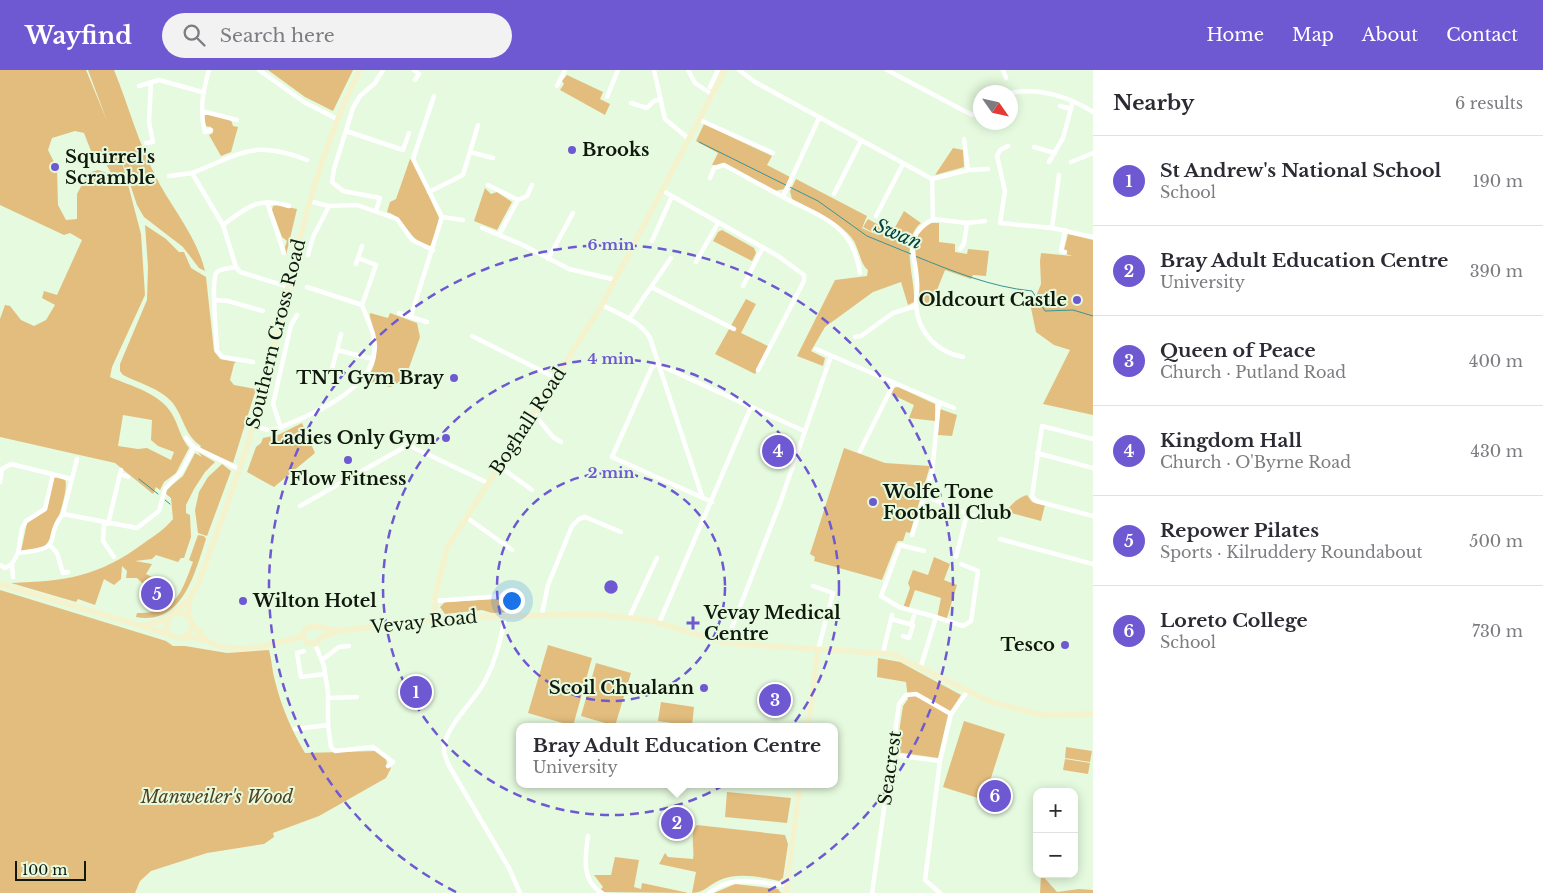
<!DOCTYPE html>
<html lang="en">
<head>
<meta charset="utf-8">
<style>
  :root { --surface:#fff; --page:#f2f2f3; --text:#2b2b33; --muted:#7c7c81; --line:#e1e1e2; --accent:#6e59d3 }
  body { margin:0; font-family:"Libre Baskerville",serif; background:var(--page); color:var(--text) }
  .controls { position:absolute; right:15px; bottom:15px; display:grid; overflow:hidden; border-radius:10px; box-shadow:0 2px 12px #0003 }
  .controls button { width:45px; height:45px; display:grid; place-items:center; padding:0; border:0; border-bottom:1px solid var(--line); background:var(--surface); color:var(--text); font:25px sans-serif }
  .compass { position:absolute; left:973px; top:15px; width:45px; height:45px; border-radius:50%; background:var(--surface); box-shadow:0 2px 12px #0003; rotate:124deg }
  .scale { position:absolute; left:15px; bottom:12px; width:71px; box-sizing:border-box; padding-left:5px; border:2px solid #11180e; border-top:0; font-size:14px; line-height:18px; white-space:nowrap; color:#11180e; -webkit-text-stroke:4px #e5fade; paint-order:stroke }
  .you { position:absolute; left:511px; top:530px; width:18px; height:18px; margin:-12px; border:4px solid #fff; border-radius:50%; background:#1a73e8; box-shadow:0 0 0 8px #1a73e833 }
  .badge { display:grid; place-items:center; width:32px; height:32px; border-radius:50%; background:var(--accent); color:#fff; font-size:16px; font-weight:700 }
  .pin { position:absolute; translate:-50% -50%; border:2px solid #fff; box-shadow:0 1px 5px #0006 }
  .popup { position:absolute; left:516px; top:653px; width:322px; height:65px; box-sizing:border-box; display:grid; place-content:center; border-radius:10px; background:var(--surface); filter:drop-shadow(0 1px 4px #0005); font-size:16px; white-space:nowrap; color:var(--muted) }
  .popup b { font-size:19px; color:var(--text) }
  .popup::after { content:''; position:absolute; left:50%; top:100%; margin-left:-10px; border:10px solid transparent; border-top-color:var(--surface) }
  .list { margin:0; padding:0; list-style:none }
  h2 { display:flex; justify-content:space-between; align-items:center; height:65px; margin:0; padding:0 20px; font-size:21px }
  h2 small { font-size:16px; font-weight:400; color:var(--muted) }
  .list li { display:grid; grid-template-columns:32px 1fr auto; gap:15px; align-items:center; box-sizing:border-box; height:90px; padding:0 20px; border-top:1px solid var(--line) }
  .list b { display:block; font-size:19px; white-space:nowrap }
  .list p { margin:0; font-size:16px; white-space:nowrap; color:var(--muted) }
  .list em { font-size:16px; font-style:normal; color:var(--muted) }
  .icon { flex:none; width:28px; height:28px; fill:none; stroke:currentColor; stroke-width:2; stroke-linecap:round; stroke-linejoin:round }
  .map { position:relative; flex:none; width:1093px; height:823px; overflow:hidden }
  header { display:flex; align-items:center; gap:30px; box-sizing:border-box; height:70px; padding:0 25px; background:var(--accent); color:#fff }
  header strong { font-size:24px }
  nav { display:flex; gap:28px; margin-inline-start:auto; font-size:18px }
  .search { width:350px; height:45px; background:var(--page); display:flex; align-items:center; gap:12px; box-sizing:border-box; padding:0 18px; border-radius:28px; color:var(--muted); font-size:19px }
  main { display:flex }
  aside { flex:1; background:var(--surface) }
  .map>svg:first-child { display:block }
  .green { fill:#e3bd7e; fill-rule:evenodd }
  .lines { fill:none; stroke-linecap:round; stroke-linejoin:round }
  .stream { stroke:#3a9393; stroke-width:1 }
  .street { stroke:#fff; stroke-width:4.5 }
  .secondary { stroke:#f4f3cd; stroke-width:5.5 }
  .ring { fill:none; stroke:#6e59d3; stroke-width:2.5; stroke-dasharray:9 6 }
  .poi-dot { fill:#6e59d3; stroke:#e5fade; stroke-width:2 }
  .labels { text-anchor:middle; dominant-baseline:central; stroke-width:4; stroke-linejoin:round; paint-order:stroke }
  .poi-label { font-size:18px; font-weight:bold; fill:#11180e; stroke:#e5fade; text-anchor:start }
  .street-label { font-size:18px; fill:#11180e; stroke:#e5fade }
  .park-label { font-size:18px; font-style:italic; fill:#554120; stroke:#e5fade }
  .water-label { font-size:19px; font-style:italic; fill:#044041; stroke:#e5fade }
  .centre { fill:#6e59d3; stroke:#e5fade; stroke-width:2.5 }
  .ring-label { font-size:15px; text-anchor:middle; font-weight:bold; fill:#6e59d3; stroke:#e5fade; stroke-width:4; stroke-linejoin:round; paint-order:stroke }
</style>
</head>
<body>
<header>
<strong>Wayfind</strong>
<div class="search"><svg class="icon" aria-label="search" viewBox="0 0 24 24"><circle cx="10" cy="10" r="6"/><path d="M15 15l6 6"/></svg>Search here</div>
<nav><a>Home</a><a>Map</a><a>About</a><a>Contact</a></nav>
</header>
<main>
<div class="map">
<svg width="1093" height="823" viewBox="0 0 1093 823">
  <rect width="100%" height="100%" fill="#e5fade"/>
  <path class="green" d="M0,0H86L107,51L88,0H114C128,34 138,72 155,105C171,138 196,164 205,201L199,198L183,177L144,147L137,135L120,84L141,164L145,225L112,297L110,307C131,316 160,323 172,344C179,356 180,367 189,378L176,403L164,412L160,420L156,417L153,424L115,393L0,367V249L5,235L10,236L21,250L34,256L46,250L55,235L42,228L44,221L57,225L82,170L70,163L64,165L0,135ZM75,61L84,63L93,86L104,90L112,105L98,100L88,103L77,124V149L66,150L58,135L57,98L48,80L52,68ZM123,345L152,350L151,370L158,376L174,382L171,390L147,378L138,379L118,376Z
    M268,0H353L333,41L305,27Z
    M567,5L603,22L600,29L610,34L605,45L560,20L564,14L562,11Z
    M207,43L231,50L233,56L238,57L231,82L221,86L209,65L213,63L211,57L205,56L204,46Z
    M704,54L772,86L767,95L790,107L784,119L775,121L725,95H712L718,83L696,71Z
    M953,78L963,80L964,97L935,105Z
    M410,89L413,91L439,148L433,173L430,176C409,173 406,147 387,142L390,132L396,129Z
    M796,109L867,146L862,158L879,166L863,157L868,149L886,159L883,168L888,159L893,161L904,141L921,153C899,171 916,209 914,232L908,235L901,212L873,222L825,257L811,281L825,288L823,296L797,286L835,210L867,206L868,200C860,195 859,176 851,167C835,148 812,141 792,129L790,121Z
    M485,118L491,124L497,122L512,132L497,160L474,151Z
    M277,135L297,139L286,185L285,177L287,171L282,167L272,140L273,136Z
    M930,153H939V172L955,174V182L967,184L968,179L989,181L986,206L973,205L971,209L945,200L937,220L945,237L920,236L914,178L919,161Z
    M145,155L166,169L179,182H184L191,198L206,207L214,281L220,289L236,292L234,294L230,310L234,315L256,319L233,393L200,378L201,376C184,365 184,346 171,331C160,319 139,313 123,305L120,301V294L147,230L148,197Z
    M722,160L754,178L756,183L752,191L713,171L718,162Z
    M1068,164L1093,170V345L1043,334L1070,280L1054,275L1036,262L1031,238L1041,214L1040,191L1041,183L1072,186L1066,184L1064,180Z
    M746,229L756,234L741,263L770,277L755,304L715,284Z
    M370,243L388,248L390,243L417,253L420,267L405,309L390,317L366,311C377,294 380,277 373,257C372,252 369,246 370,243Z
    M898,317L935,334V351L909,348L914,335L891,324L894,318Z
    M940,339L957,345L952,366L938,365Z
    M302,353L315,383L274,417L247,402L256,377L261,373L263,368L278,365Z
    M844,378L885,393L930,396L910,463L906,462L903,471H898L896,474L882,510L814,491L815,487L810,484Z
    M198,382L215,392L205,402L194,419L186,435V443L190,445L191,467L184,488H181L178,492L156,485L152,489L135,491L152,494L146,504L156,509L143,514L137,508H126L127,501L122,496L121,509L114,515L104,509L95,535L78,529L76,532L11,513C66,511 98,507 144,473C154,466 165,459 173,449L171,428L165,423L166,420L183,406L195,383L202,387Z
    M222,394L231,401L207,466L198,463L195,440L199,422L208,407Z
    M57,407L65,410C70,418 52,472 44,477C38,481 28,480 21,481L27,453L47,439L54,408Z
    M1027,425L1032,432L1045,435L1041,451L1011,443L1003,449C1006,439 1016,428 1027,425Z
    M198,465L204,466L206,469C195,502 183,556 136,547L137,543C176,544 181,523 193,492L189,490Z
    M934,487L950,494L944,510L957,515L946,551L937,548L941,528L915,520L908,540L903,538L910,518L908,513L913,500L928,505Z
    M0,520L166,571L173,576H185L227,583L269,580C272,591 272,601 275,611C281,636 292,661 305,683L376,681L386,689L387,694L391,698L386,708L319,746L273,763L274,767L264,774L207,783L151,801L140,811L135,823H0Z
    M498,529L506,534H510L513,529L512,542L492,543L482,540L445,544L440,537L445,532Z
    M548,575L592,588L573,656L528,643Z
    M878,588L900,592L961,625L948,645L938,688L896,682L903,636L908,629L906,612L877,607Z
    M596,593L631,603L615,656L581,646Z
    M661,632L694,637L692,656L658,651Z
    M964,651L1005,664L984,730L943,717Z
    M1066,677L1092,681L1090,692L1065,688Z
    M1065,689L1090,693L1088,704L1063,700Z
    M727,722L791,728L787,753L725,747Z
    M697,755L785,765L788,774L783,808L779,811C761,807 737,802 720,810C710,814 704,823 692,823L696,802L659,794L665,783L668,787L693,789C695,778 689,764 697,755Z
    M615,787L639,790L634,817L641,819L642,813L689,823L604,822L600,820L603,817L594,805H611Z
    M1041,804L1057,822L1079,819L1093,820V823H1040Z
    M735,814L778,819L781,823H714Z"/>
  <g class="lines">
    <path class="stream" d="M699,72L818,131L867,166L911,184
      M915,186C952,201 991,217 1032,221L1045,241L1073,240L1093,246
      M139,409L158,424
      M165,430L170,434"/>
    <path class="street" d="M209,0C203,21 199,41 205,62L211,60
      M259,0L304,32L337,49
      M414,0L419,4L415,10
      M654,0L665,49L689,69
      M688,0L695,13L713,25
      M739,0L755,12L932,109
      M887,0L972,45L981,41
      M1003,0L1006,8
      M139,16L159,10L202,22
      M557,16L565,0
      M710,17L718,0
      M1011,23C1038,17 1070,27 1093,42
      M607,27L618,0
      M631,33L647,38L654,31L661,29
      M1060,36L1071,39
      M202,41L237,50
      M819,48L783,127C822,148 853,154 860,203
      M700,50L773,83
      M346,61L403,80L409,63
      M964,69L968,100
      M146,73L153,72L149,52L151,12
      M1008,76L1000,80L997,86L1005,121L1000,153L1052,158L1093,167
      M1034,77L1055,83
      M470,82L493,88
      M1049,92L1063,68L1073,31
      M1071,92L1093,83
      M169,106L192,103
      M710,108L714,98L724,95L783,127
      M932,109L933,149C901,168 916,182 917,212C918,219 916,227 916,235C918,263 937,282 963,287
      M932,109L968,100L988,99
      M488,115L518,130L499,165
      M663,121L778,186L804,205V211L758,300
      M429,122L463,105L478,55
      M834,124L861,71
      M518,130L527,126L532,115
      M267,132L284,183
      M329,136L357,135L397,149L412,170L433,180
      M376,141L380,128L343,121L332,112L334,99L353,38L360,26L375,13L383,0
      M876,146L903,94
      M442,147L463,150
      M933,149L967,153L985,151
      M223,155C246,138 258,126 289,136
      M482,158L523,175L569,199L616,210
      M1052,158L1059,105
      M652,171L672,126
      M960,179L964,174L967,153
      M1065,182L1061,181L1065,160
      M308,185L313,167L329,136L309,131
      M548,189L573,143
      M696,192L718,153
      M356,194L362,176
      M236,197C231,198 221,198 217,202C210,209 217,268 217,281L223,287L253,292
      M743,216L763,177
      M289,217L240,202L236,197L223,155L192,103C241,84 253,69 307,90
      M307,217L362,235
      M651,217L734,259
      M215,230L228,231L263,241
      M602,235C619,244 640,251 650,268L702,426
      M399,243L427,252
      M411,246L442,147L413,89L434,26
      M629,249L671,188
      M472,266L556,308
      M855,267L861,266L893,243L916,236
      M816,279L939,332L932,403L912,465
      M337,280L341,264
      M657,294L652,297L612,387L712,432
      M657,294L804,361
      M332,299L337,280L373,289L375,276L373,264L362,235L376,195L358,188
      M939,332L954,338
      M534,344L553,367L561,372
      M254,356L268,360L276,359C309,346 363,324 373,289
      M281,358L273,334L291,255L297,245
      M186,368L194,377L239,399
      M1093,369L1042,356L1032,426L1036,431L1093,446
      M860,381L894,313
      M1037,383L1093,398
      M77,389L63,444L137,458L159,441L165,419L182,401L194,377
      M499,396L532,420
      M120,404L128,407
      M0,412L2,399L11,394L72,409
      M925,426L982,450
      M300,436L408,375L488,413
      M466,447L512,480
      M104,453L103,471L114,487
      M108,454L121,400
      M1000,469L1093,494
      M50,475L57,483L63,503L68,502
      M18,483L22,458L26,451L45,439L53,404
      M956,487L967,444
      M12,494L13,507
      M0,495L5,498L12,494L18,483C69,478 41,470 63,444
      M813,516L833,523L818,580
      M434,531L502,526L508,529
      M542,544L548,515L572,456L579,449L585,447L621,462
      M505,545C502,566 495,592 485,611C475,631 443,658 444,680C444,684 447,690 448,694L509,798L520,823
      M936,547L963,556L971,551L978,501L961,494
      M629,548L657,488
      M891,549L913,555L909,568L903,566
      M659,553L751,337
      M911,555L914,546
      M726,573L780,433L831,286
      M315,574L324,596L328,622V655L331,677L335,681L373,677L393,692L388,696
      M304,581L297,583L301,607L325,604
      M883,583L892,545
      M322,590L339,577L349,576
      M921,596L936,547L899,537L881,526L900,475L924,481
      M328,628L357,627
      M295,659L328,655
      M901,686L940,691
      M588,766C585,787 581,811 602,823
      M709,823C733,803 759,814 787,815
      M872,823L899,634L906,625L916,624L951,644
      M940,823L925,810L940,691L951,644L967,622"/>
    <path class="secondary" d="M0,514L168,564
      M175,543H183L191,550L192,559L185,568
      M188,546L190,528
      M435,549V527L447,478L602,235L725,0
      M192,554L208,571
      M143,556L168,549
      M339,561L322,567L315,574L307,573L303,566L305,559L313,556L339,561L443,548L593,544L648,550L726,573L892,584L991,632L1041,645L1093,644
      M303,566C279,573 248,582 222,577C213,575 206,569 196,568C183,566 168,574 166,555L170,546L190,528L199,512C222,448 247,384 264,318C291,210 309,100 360,0
      M808,657L818,580
      M786,823L800,714"/>
  </g>
  <g class="ring">
    <circle cx="611" cy="517" r="114"/>
    <circle cx="611" cy="517" r="228"/>
    <path d="M456 822A342 342 0 1 1 766 822"/>
  </g>
  <g class="poi-dot">
    <circle cx="572" cy="80" r="5"/>
    <circle cx="55" cy="97" r="5"/>
    <circle cx="1077" cy="230" r="5"/>
    <circle cx="454" cy="308" r="5"/>
    <circle cx="446" cy="368" r="5"/>
    <circle cx="348" cy="390" r="5"/>
    <circle cx="873" cy="432" r="5"/>
    <circle cx="243" cy="531" r="5"/>
    <path d="M690.5 545.5h5v5h5v5h-5v5h-5v-5h-5v-5h5z"/>
    <circle cx="1065" cy="575" r="5"/>
    <circle cx="704" cy="618" r="5"/>
  </g>
  <g class="labels">
    <g class="poi-label">
      <text x="582" y="80">Brooks</text>
      <text x="65" y="87">Squirrel's<tspan x="65" dy="21">Scramble</tspan></text>
      <text x="1067" y="230" text-anchor="end">Oldcourt Castle</text>
      <text x="444" y="308" text-anchor="end">TNT Gym Bray</text>
      <text x="436" y="368" text-anchor="end">Ladies Only Gym</text>
      <text x="348" y="409" text-anchor="middle">Flow Fitness</text>
      <text x="883" y="422">Wolfe Tone<tspan x="883" dy="21">Football Club</tspan></text>
      <text x="253" y="531">Wilton Hotel</text>
      <text x="704" y="543">Vevay Medical<tspan x="704" dy="21">Centre</tspan></text>
      <text x="1055" y="575" text-anchor="end">Tesco</text>
      <text x="694" y="618" text-anchor="end">Scoil Chualann</text>
    </g>
    <g class="street-label">
      <text transform="translate(276 264) rotate(-76)">Southern Cross Road</text>
      <text transform="translate(528 351) rotate(-57)">Boghall Road</text>
      <text transform="translate(424 552) rotate(-6)">Vevay Road</text>
      <text transform="translate(890 698) rotate(-82)">Seacrest</text>
    </g>
    <g class="park-label">
      <text x="217" y="727">Manweiler's Wood</text>
    </g>
    <g class="water-label">
      <text transform="translate(898 164) rotate(23)">Swan</text>
    </g>
  </g>
  <circle cx="611" cy="517" r="8" class="centre"/>
  <g class="ring-label">
    <text x="611" y="180">6 min</text>
    <text x="611" y="294">4 min</text>
    <text x="611" y="408">2 min</text>
  </g>
</svg>
<div class="controls">
<button>+</button>
<button>−</button>
</div>
<svg class="compass" viewBox="-18 -18 36 36"><path d="M0-13l5 13h-10z" fill="#e53935"/><path d="M0 13l5-13h-10z" fill="#7c7c81"/></svg>
<div class="scale">100 m</div>
<div class="you"></div>
<div class="pin badge" style="left:416px;top:622px">1</div>
<div class="pin badge" style="left:677px;top:753px">2</div>
<div class="popup"><b>Bray Adult Education Centre</b>University</div>
<div class="pin badge" style="left:775px;top:630px">3</div>
<div class="pin badge" style="left:778px;top:381px">4</div>
<div class="pin badge" style="left:157px;top:524px">5</div>
<div class="pin badge" style="left:995px;top:726px">6</div>
</div>
<aside>
<h2>Nearby<small>6 results</small></h2>
<ul class="list">
<li><span class="badge">1</span><div><b>St Andrew's National School</b><p>School</p></div><em>190 m</em></li>
<li><span class="badge">2</span><div><b>Bray Adult Education Centre</b><p>University</p></div><em>390 m</em></li>
<li><span class="badge">3</span><div><b>Queen of Peace</b><p>Church · Putland Road</p></div><em>400 m</em></li>
<li><span class="badge">4</span><div><b>Kingdom Hall</b><p>Church · O'Byrne Road</p></div><em>430 m</em></li>
<li><span class="badge">5</span><div><b>Repower Pilates</b><p>Sports · Kilruddery Roundabout</p></div><em>500 m</em></li>
<li><span class="badge">6</span><div><b>Loreto College</b><p>School</p></div><em>730 m</em></li>
</ul>
</aside>
</main>
</body>
</html>
